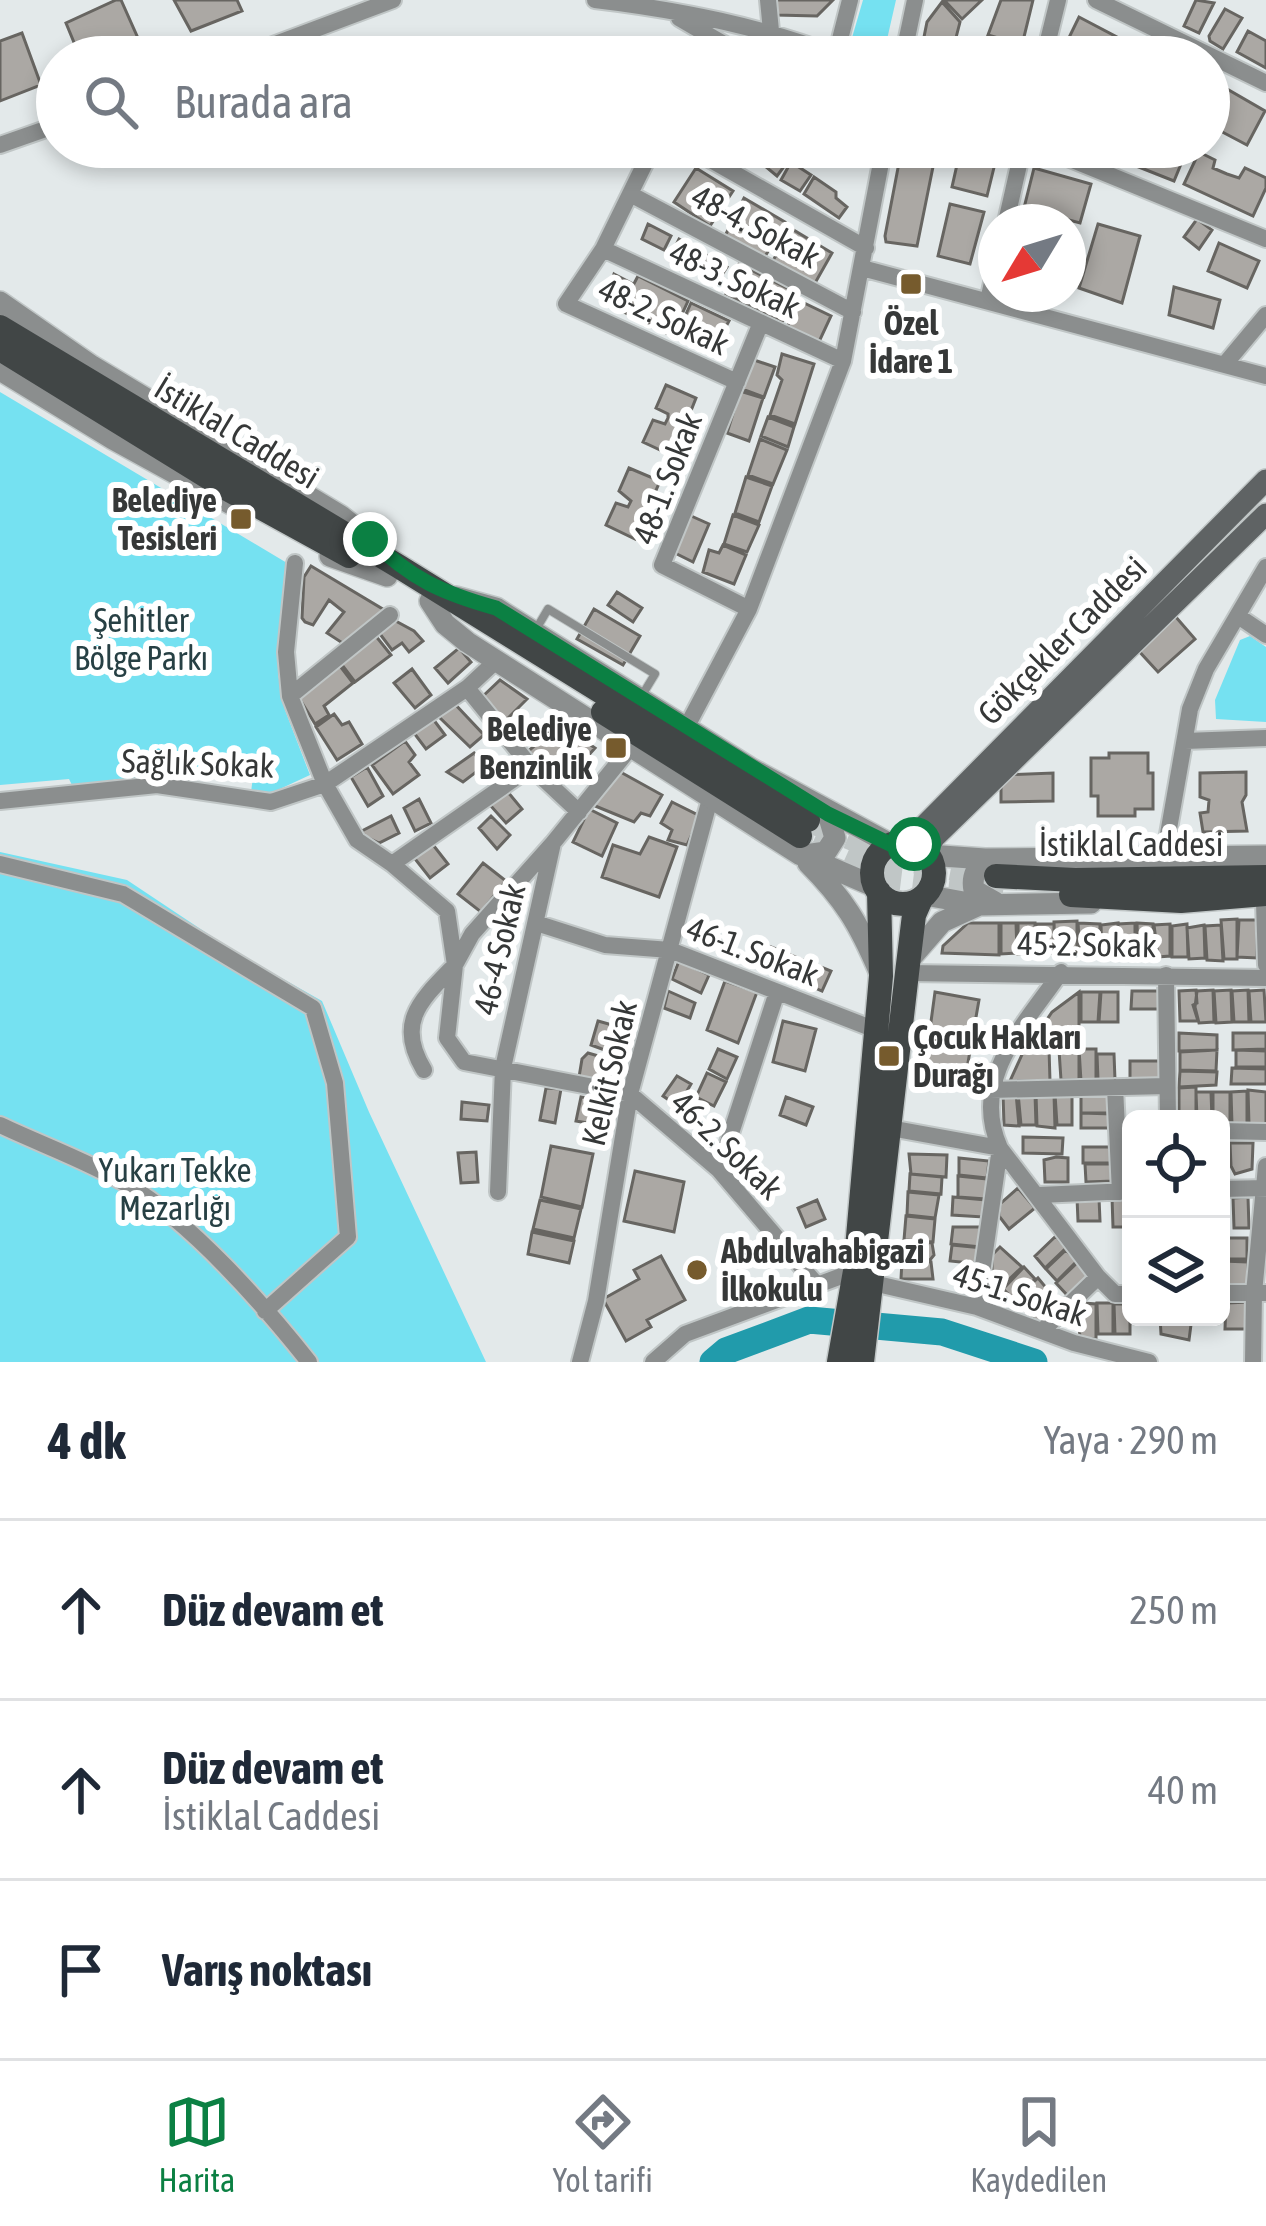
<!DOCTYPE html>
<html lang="tr">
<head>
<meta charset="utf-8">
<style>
  :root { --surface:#fff; --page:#f2f2f3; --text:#1f2937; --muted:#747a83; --line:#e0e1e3; --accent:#0b8043 }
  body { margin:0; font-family:"Asap Condensed",sans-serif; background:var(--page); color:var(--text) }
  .controls { position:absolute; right:36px; bottom:36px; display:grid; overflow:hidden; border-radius:18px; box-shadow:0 6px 18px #0003 }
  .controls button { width:108px; height:108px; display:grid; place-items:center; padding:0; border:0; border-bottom:3px solid var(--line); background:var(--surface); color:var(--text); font:60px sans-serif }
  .compass { position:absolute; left:978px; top:204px; width:108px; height:108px; border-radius:50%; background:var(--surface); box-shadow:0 6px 18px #0003; rotate:232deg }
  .stop { position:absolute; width:36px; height:36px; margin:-27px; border:9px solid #0b8043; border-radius:50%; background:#fff }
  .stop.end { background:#0b8043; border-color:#fff; box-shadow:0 3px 12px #0008 }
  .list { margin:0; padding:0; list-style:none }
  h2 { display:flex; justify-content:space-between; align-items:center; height:156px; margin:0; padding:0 48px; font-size:51px }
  h2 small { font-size:39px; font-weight:400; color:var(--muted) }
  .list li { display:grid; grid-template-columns:78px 1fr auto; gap:36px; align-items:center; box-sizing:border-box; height:180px; padding:0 48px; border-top:3px solid var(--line) }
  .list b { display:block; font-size:45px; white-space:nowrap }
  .list p { margin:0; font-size:39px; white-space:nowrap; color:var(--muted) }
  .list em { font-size:39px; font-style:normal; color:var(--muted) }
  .icon { flex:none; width:66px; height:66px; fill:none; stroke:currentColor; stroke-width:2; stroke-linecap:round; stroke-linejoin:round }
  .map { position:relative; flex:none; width:1266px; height:1362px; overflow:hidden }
  .search { position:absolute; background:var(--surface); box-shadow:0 6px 18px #0003; left:36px; right:36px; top:36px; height:132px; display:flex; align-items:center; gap:30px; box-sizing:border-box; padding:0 42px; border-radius:66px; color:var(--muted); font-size:45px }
  .sheet { height:696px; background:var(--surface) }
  nav { display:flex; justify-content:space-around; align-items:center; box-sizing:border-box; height:168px; border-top:3px solid var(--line); background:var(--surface); font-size:33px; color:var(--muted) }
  nav a { display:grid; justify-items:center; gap:6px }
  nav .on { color:var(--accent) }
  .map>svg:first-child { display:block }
  .green { fill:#75e1f1 }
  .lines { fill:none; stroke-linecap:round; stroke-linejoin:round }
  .river { stroke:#219bab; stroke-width:27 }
  .building { fill:#aba8a4; stroke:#676561; stroke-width:3 }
  .primary-tunnel { stroke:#c0c6c6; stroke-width:24; stroke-dasharray:24 12; stroke-linecap:butt }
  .service-casing { stroke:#c0c6c6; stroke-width:10 }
  .minor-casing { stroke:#c0c6c6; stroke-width:20 }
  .tertiary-casing { stroke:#c0c6c6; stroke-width:24 }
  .secondary-casing { stroke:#c0c6c6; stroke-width:24 }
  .primary-casing { stroke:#c0c6c6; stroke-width:27 }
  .service { stroke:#8b8e8e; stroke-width:8 }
  .minor { stroke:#8b8e8e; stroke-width:16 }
  .tertiary { stroke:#8b8e8e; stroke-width:21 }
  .secondary { stroke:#5f6364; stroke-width:21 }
  .primary { stroke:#414646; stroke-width:24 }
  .route { stroke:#0b8043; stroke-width:15 }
  .poi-dot { fill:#765b2d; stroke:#fff; stroke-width:4.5 }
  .labels { text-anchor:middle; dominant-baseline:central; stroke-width:12; stroke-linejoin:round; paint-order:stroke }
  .street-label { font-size:33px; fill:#363838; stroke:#fff }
  .poi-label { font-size:33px; font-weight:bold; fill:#363838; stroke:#fff; text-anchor:end }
  .park-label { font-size:33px; fill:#274044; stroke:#fff }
</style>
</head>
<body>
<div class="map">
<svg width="1266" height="1362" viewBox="0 0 1266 1362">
  <rect width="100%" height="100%" fill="#e3e9ea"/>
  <path class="green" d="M863,0H896L883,57H866L849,48Z
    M0,392L287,563L278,674L285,710L310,775L267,795L251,792L253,777L191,769L188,777L117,779L74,789L69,779L0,785Z
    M1250,636L1266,647V722L1216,719L1215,700L1240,640Z
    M0,852L127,880L232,950L322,1001L369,1112L486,1362H0Z"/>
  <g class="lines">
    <path class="river" d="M713,1362L726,1351L809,1320L942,1332L1034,1362"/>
  </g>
  <path class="building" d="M116,0H121L141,45L111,57H80L66,23Z
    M174,0H237L242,11L191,31Z
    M776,0H833L817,16L776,15Z
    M944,0H982L962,19Z
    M1001,0H1033L1022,45L988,35Z
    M1196,0L1214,3L1199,33L1184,26Z
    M942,2L960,22L951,57H920L927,22Z
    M1225,9L1242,18L1223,49L1210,41L1209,36Z
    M1079,17L1132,45L1126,57L1060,56Z
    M1248,31L1266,41V68L1237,52Z
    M22,33L41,85L0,101V41Z
    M693,36L705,52L698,57H673L671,54Z
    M1212,87L1222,92L1227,89L1265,111L1247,145L1209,125Z
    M902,147H937L917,246L886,242L885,236Z
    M961,147H999L987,196L952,187Z
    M1118,147L1169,149L1188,147L1174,181L1116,158Z
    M770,148L788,161L777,176L760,162Z
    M1199,152L1215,160L1213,168L1227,174L1239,178L1245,168L1266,178V188L1253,216L1184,184Z
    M791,162L811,175L800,191L781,180Z
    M696,168L733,191L710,226L674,202Z
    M1034,168L1091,184L1080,223L1024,208Z
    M814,177L836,192V198L847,207L839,218L804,194Z
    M744,198L785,222L763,260L724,238Z
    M950,204L984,212L970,264L938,256Z
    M1197,219L1212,230L1199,249L1184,237Z
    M648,224L671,236L664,250L642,239Z
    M1098,224L1140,236L1122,303L1079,288Z
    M792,229L832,253L810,292L769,267Z
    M679,239L727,267L718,281L671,255Z
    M1219,243L1259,261L1247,288L1208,271Z
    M739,264L797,293L782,322L726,294Z
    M614,274L631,283L622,301L607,293Z
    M638,276L688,301L672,336L620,310Z
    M1174,287L1220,300L1213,328L1169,315Z
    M800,301L831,316L818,344L787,327Z
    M691,303L729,321L714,349L678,332Z
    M782,354L814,364L795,424L770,415L782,380L777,375Z
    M751,359L775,367L764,397L742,389Z
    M666,385L696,398L673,456L643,442L653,420L665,424L668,418V414L656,408Z
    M740,391L763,398L749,441L727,433Z
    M768,417L794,427L788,447L761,436Z
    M760,439L787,450L773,484L748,475Z
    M629,468L660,481L635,539L606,525L616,503L628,507L631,501L619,491Z
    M746,477L772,486L759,522L735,513Z
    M689,515L709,524L693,562L675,553Z
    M733,515L759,525L747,552L724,544Z
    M723,545L746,555L734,584L703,572L709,550L719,553Z
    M311,566L386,611L344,644L327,633L344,612L329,600L313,625L305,622L302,618L304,577Z
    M617,592L642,608L633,622L608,605Z
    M594,609L640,636L623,665L577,639Z
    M1175,616L1195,639L1158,672L1137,649Z
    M392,619L414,631L423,641L409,652L402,643L392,650L377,630Z
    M375,635L391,655L355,682L339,661Z
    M459,648L471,662L448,683L435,668Z
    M337,662L353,683L324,706L329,715L315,724L296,693Z
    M412,669L431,695L415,708L394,683Z
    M500,680L527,699L504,722L482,697Z
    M452,701L484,735L470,747L437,715Z
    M334,714L342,725L349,722L362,744L337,760L316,727Z
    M433,719L445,735L426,749L414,733Z
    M560,724L595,748L562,785L526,753Z
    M405,741L415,755L409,762L419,775L393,794L372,765Z
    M474,753L484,766L463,782L447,772Z
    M1109,753H1148V773H1153V809H1135V816H1098V796H1091V758H1109Z
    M367,767L383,796L368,806L351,777Z
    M615,769L662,795L650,816L641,813L634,822L588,803Z
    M1246,772V795L1242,802L1247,831L1203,832L1200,813L1208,812L1209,800L1200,797V773Z
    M1053,773V801L1001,802V775Z
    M507,791L522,809L506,823L490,805Z
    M419,799L431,823L415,831L404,808Z
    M672,802L700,816L687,845L668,840L672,830L661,823Z
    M589,809L617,823L602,856L573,842Z
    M391,816L399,833L379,843L358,833Z
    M491,816L510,835L497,849L479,828Z
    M649,837L677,847L659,897L602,877L613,845L640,854Z
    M430,841L448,864L430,878L412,855Z
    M483,863L506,881L481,912L458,894Z
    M1237,919V959H1224L1221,920Z
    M1239,920H1257V958L1237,957Z
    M1077,921V952L1055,953L1054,922Z
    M968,923H999V955L942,953L943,946Z
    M1001,923H1016L1017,953L1001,954Z
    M1018,923H1035V953L1018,954Z
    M1078,923L1100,924V953H1080Z
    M1118,923V954L1102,955L1101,925Z
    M1135,923V956H1119L1118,924Z
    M1137,923L1153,924V954H1138Z
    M1036,924H1054V953H1036Z
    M1170,924V956L1158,957L1154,925Z
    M1187,924L1188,957H1172V926Z
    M1204,925L1205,958L1189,959L1187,928Z
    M1221,925L1223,961L1207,960L1205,926Z
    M771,947L803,960L795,980L763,967Z
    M679,961L709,975L701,993L672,979Z
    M806,961L831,971L822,991L797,980Z
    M725,981L757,992L738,1043L707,1030Z
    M1196,990L1197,1003L1193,1005L1198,1021H1180L1179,991Z
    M1213,990L1214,1022L1199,1023L1195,1007L1197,991Z
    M1231,990L1232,1022L1216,1023L1214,991Z
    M1248,990L1249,1022H1234L1232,991Z
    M1264,990L1266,1022H1251L1249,991Z
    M668,991L695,1003L690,1018L664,1008Z
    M1132,991H1160L1161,1009H1131Z
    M935,992L979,1000L966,1074L925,1066Z
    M1079,992V1031H1067V1046H1029L1052,1012Z
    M1081,992H1100L1098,1022H1081Z
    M1101,992H1118V1022H1099Z
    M598,1021L616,1026L610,1052L591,1045Z
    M783,1021L816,1029L805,1071L773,1062Z
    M1179,1033L1217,1035V1050L1179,1051Z
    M1233,1033H1266V1049L1233,1050Z
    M1025,1048H1049L1050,1081H1010Z
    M718,1049L737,1057L727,1079L709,1069Z
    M1079,1049H1096V1081H1081Z
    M1059,1050H1079V1080H1061Z
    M1217,1050L1216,1071L1180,1070V1052Z
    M1236,1050L1266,1051V1067H1236Z
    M588,1053L609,1059L602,1082L579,1077L582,1059Z
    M1097,1054H1114L1115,1080H1098Z
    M1130,1061H1161V1079H1130Z
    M1232,1068L1266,1069V1084H1231Z
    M1180,1071L1217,1072L1216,1085L1179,1087Z
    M707,1073L726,1082L714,1106L696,1097Z
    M677,1076L691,1084L678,1106L663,1096Z
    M1196,1087V1119H1179V1088Z
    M546,1088L561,1089L555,1123L540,1120Z
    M1248,1090L1266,1092V1124L1249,1125Z
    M1247,1091V1125H1232L1231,1092Z
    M1196,1092H1211L1212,1119H1197Z
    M1213,1092H1230V1125H1221V1119H1213Z
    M1016,1093L1019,1126L1004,1125L1003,1094Z
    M1018,1093L1035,1094L1036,1125H1021Z
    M1036,1094H1054L1055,1128L1037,1126Z
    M1055,1094H1072V1125H1057Z
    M1081,1094L1111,1095V1113H1081Z
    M581,1097L602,1100L599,1125L576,1121Z
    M786,1097L813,1107L806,1125L780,1115Z
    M462,1102L489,1105L487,1121L461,1119Z
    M1081,1113L1113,1114V1128H1081Z
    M1023,1137L1063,1138L1062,1154L1023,1153Z
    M1230,1143H1253L1252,1169L1235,1174L1231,1166Z
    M551,1146L593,1154L582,1207L541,1197Z
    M1083,1147H1115L1116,1163H1083Z
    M476,1152L478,1182L461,1183L458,1153Z
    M909,1154L947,1155L946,1177L911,1174Z
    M1056,1157L1068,1158V1182H1045L1044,1160Z
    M959,1158L989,1161L987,1178L959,1175Z
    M1085,1164H1115L1114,1181L1086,1182Z
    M635,1171L684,1182L674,1232L624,1221Z
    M910,1174L942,1177L941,1194L909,1191Z
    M958,1176L987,1179L986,1199L958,1197Z
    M1018,1188L1035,1208L1009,1229L999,1216L1000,1204Z
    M908,1192L939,1195L935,1218L907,1215Z
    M1129,1196L1128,1227H1113L1112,1197Z
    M953,1197L986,1200L983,1217L952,1215Z
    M1248,1197L1249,1228H1234L1233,1198Z
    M1077,1198H1099L1100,1221H1078Z
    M540,1200L581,1209L574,1238L533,1229Z
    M817,1200L825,1219L806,1227L798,1208Z
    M906,1216L935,1219L933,1242L904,1240Z
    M953,1227H983L981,1247L951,1244Z
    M532,1232L574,1241L569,1263L528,1254Z
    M1056,1236L1066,1248L1045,1268L1035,1256Z
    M1225,1238H1247V1259H1225Z
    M904,1240L932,1243L934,1255L930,1260L902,1257L899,1251Z
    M952,1245L983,1248L981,1264L950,1261Z
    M1000,1247L1022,1267L1001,1287L992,1273V1255Z
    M1066,1250L1077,1261L1057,1281L1046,1269Z
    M661,1256L685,1300L647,1320L651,1327L626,1341L603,1299L639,1279L634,1270Z
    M902,1260L931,1262L933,1279H901Z
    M1222,1261L1248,1262V1285H1222Z
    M1078,1262L1089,1276L1068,1296L1056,1283Z
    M1024,1267L1035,1279L1014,1299L1003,1289Z
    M1038,1278L1048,1290L1025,1311L1015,1299Z
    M1048,1291L1060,1304L1038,1324L1027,1312Z
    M1250,1302L1248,1329H1225L1226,1303Z
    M1083,1303L1096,1304V1339H1080L1078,1306Z
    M1097,1303H1113V1334H1098Z
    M1114,1304H1130V1334H1115Z
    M1160,1317H1192L1189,1340L1161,1334Z"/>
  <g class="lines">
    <path class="primary-tunnel" d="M815,823L901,859L988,875
      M813,842L896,879L1003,892"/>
    <g class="service-casing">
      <path id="service" d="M535,631L548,609L655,674L641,697"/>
    </g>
    <g class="minor-casing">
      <path id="minor" d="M595,0C680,10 761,26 841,57
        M768,0L771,31
        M1096,0L1266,83
        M679,18L746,57
        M836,55L850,0
        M241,57L393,0
        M903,57L915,0
        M1044,57L1058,0
        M0,145L57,125
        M653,147L603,249L566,304L737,382
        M688,147L866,248
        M1041,147L1266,239
        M630,194L853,312
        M1006,222L1023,147
        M603,249L843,361
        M862,268L1266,376
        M988,301L996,264
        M1225,364L1266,315
        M295,563L286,652L290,696L325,784L357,840L392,864L447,911L455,965C421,1000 395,1022 424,1070
        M749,609L662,565L760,325
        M1238,616L1266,635
        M467,688L531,767L579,812
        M290,696L390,615
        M686,728L749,609L843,361L884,147
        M1185,741L1266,738
        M0,801L157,785L271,802L325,784L467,688L497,660
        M553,843L472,934L455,965L447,1038L464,1062L630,1094L719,1170L817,1285
        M1164,857L1190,709L1206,669L1266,567
        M0,864L123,894L313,1008L335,1083L348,1237L265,1311
        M392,864L531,767
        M1264,902L1266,965
        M536,923L605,945L670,950L876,1030
        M907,973L1266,978
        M1166,975L1168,1119
        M1115,1087L1120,1192
        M990,1090L1167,1086
        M0,1125C42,1145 88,1161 128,1185C191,1222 263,1304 309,1362
        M890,1128L1000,1148L1098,1277
        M1221,1131L1266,1132
        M719,1170L777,992
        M1221,1189L1266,1188
        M498,1192L503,1068L553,843L631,747
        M1039,1195L1130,1191
        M873,1283L977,1307L1074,1343L1149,1362
        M1221,1293H1266
        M977,1307L1000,1148C969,1079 1024,1026 1061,972
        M1042,1331L1098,1277L1115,1294H1131
        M580,1362L596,1301L630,1094L710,799
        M653,1362L685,1334L855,1271
        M1253,1362L1254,1293L1266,1166"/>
    </g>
    <g class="tertiary-casing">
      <path id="tertiary" d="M0,302L92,366L341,516L371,540
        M0,370L113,439L233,505
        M330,556L387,576
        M456,597L496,608L750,768L892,845
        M430,601L445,624L467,642L799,854L876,887
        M805,855L826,852L835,838L828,814
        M928,855L985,859L1266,856
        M985,859C976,868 971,877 974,890L995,902
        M808,863C844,899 859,924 879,971
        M925,895L980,905L1091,903
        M909,960L942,922L977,906"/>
    </g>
    <g class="secondary-casing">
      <path id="secondary" d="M902,843L925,825L1266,480
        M925,852L935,837L1266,514"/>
    </g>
    <g class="primary-casing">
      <path id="primary" d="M0,327L398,566L808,820
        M0,349L229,490L349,556
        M603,712L800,836
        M872 873a31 31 0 1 1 62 0a31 31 0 1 1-62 0Z
        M996,876L1075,880L1266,877
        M1071,895L1181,901L1266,894
        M839,1362L855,1271L881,976L879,892
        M862,1362L907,973L914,915L921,899"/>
    </g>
    <use href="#service" class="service"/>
    <use href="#minor" class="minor"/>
    <use href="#tertiary" class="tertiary"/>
    <use href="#secondary" class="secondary"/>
    <use href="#primary" class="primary"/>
  </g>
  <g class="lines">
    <path class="route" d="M370,539C411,579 442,593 496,608L828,814L892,845L914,844"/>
  </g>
  <g class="poi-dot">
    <rect x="899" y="272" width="24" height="24" rx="6"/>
    <rect x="229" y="507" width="24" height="24" rx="6"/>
    <rect x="604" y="736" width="24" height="24" rx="6"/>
    <rect x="877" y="1044" width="24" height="24" rx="6"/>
    <circle cx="697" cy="1270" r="12"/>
  </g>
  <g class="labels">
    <g class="street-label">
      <text transform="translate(756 226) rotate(28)">48-4. Sokak</text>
      <text transform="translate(735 279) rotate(25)">48-3. Sokak</text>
      <text transform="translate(664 316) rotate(25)">48-2. Sokak</text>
      <text transform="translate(237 432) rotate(31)">İstiklal Caddesi</text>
      <text transform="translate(667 478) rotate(-69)">48-1. Sokak</text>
      <text transform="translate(1062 640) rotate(-45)">Gökçekler Caddesi</text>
      <text transform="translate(198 763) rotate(2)">Sağlık Sokak</text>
      <text x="1131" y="844">İstiklal Caddesi</text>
      <text transform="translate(1087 944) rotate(1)">45-2. Sokak</text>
      <text transform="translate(499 949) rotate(-77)">46-4 Sokak</text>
      <text transform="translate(753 951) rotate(21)">46-1. Sokak</text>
      <text transform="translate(609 1073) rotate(-77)">Kelkit Sokak</text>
      <text transform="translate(727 1145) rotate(44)">46-2. Sokak</text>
      <text transform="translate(1020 1294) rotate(18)">45-1. Sokak</text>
    </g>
    <g class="poi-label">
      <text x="911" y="323" text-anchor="middle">Özel<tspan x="911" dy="38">İdare 1</tspan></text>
      <text x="217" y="500">Belediye<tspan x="217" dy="38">Tesisleri</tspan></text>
      <text x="592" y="729">Belediye<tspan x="592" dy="38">Benzinlik</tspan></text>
      <text x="913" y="1037" text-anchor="start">Çocuk Hakları<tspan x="913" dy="38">Durağı</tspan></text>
      <text x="721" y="1251" text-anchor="start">Abdulvahabigazi<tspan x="721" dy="38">İlkokulu</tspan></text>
    </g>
    <g class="park-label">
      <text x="141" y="620">Şehitler<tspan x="141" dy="38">Bölge Parkı</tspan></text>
      <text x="175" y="1170">Yukarı Tekke<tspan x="175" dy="38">Mezarlığı</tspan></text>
    </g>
  </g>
</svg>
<div class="controls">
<button><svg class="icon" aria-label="locate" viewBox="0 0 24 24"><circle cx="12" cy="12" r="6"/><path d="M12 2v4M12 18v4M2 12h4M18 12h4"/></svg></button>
<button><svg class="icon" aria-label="layers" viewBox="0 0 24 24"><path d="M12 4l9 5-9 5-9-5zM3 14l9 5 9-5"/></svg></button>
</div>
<svg class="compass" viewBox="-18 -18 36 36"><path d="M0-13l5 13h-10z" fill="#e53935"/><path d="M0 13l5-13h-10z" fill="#747a83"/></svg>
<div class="stop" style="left:914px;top:844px"></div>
<div class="stop end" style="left:370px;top:539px"></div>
<div class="search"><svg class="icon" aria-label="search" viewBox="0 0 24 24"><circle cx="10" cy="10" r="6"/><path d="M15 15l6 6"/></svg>Burada ara</div>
</div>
<section class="sheet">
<h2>4 dk<small>Yaya · 290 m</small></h2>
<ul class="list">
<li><svg class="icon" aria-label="ahead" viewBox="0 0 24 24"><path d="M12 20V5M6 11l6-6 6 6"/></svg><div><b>Düz devam et</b></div><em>250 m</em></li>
<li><svg class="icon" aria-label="ahead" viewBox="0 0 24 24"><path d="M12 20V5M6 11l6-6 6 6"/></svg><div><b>Düz devam et</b><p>İstiklal Caddesi</p></div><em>40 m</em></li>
<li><svg class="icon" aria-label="arrive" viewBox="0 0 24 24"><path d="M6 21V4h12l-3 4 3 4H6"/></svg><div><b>Varış noktası</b></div></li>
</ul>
</section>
<nav>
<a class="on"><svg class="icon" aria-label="map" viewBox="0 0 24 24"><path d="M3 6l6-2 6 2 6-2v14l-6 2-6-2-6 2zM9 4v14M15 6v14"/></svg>Harita</a>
<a><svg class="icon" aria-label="directions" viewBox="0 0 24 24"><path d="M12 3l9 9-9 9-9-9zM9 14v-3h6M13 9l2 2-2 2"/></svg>Yol tarifi</a>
<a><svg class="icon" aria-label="saved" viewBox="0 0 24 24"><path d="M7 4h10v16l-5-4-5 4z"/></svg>Kaydedilen</a>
</nav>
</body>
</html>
